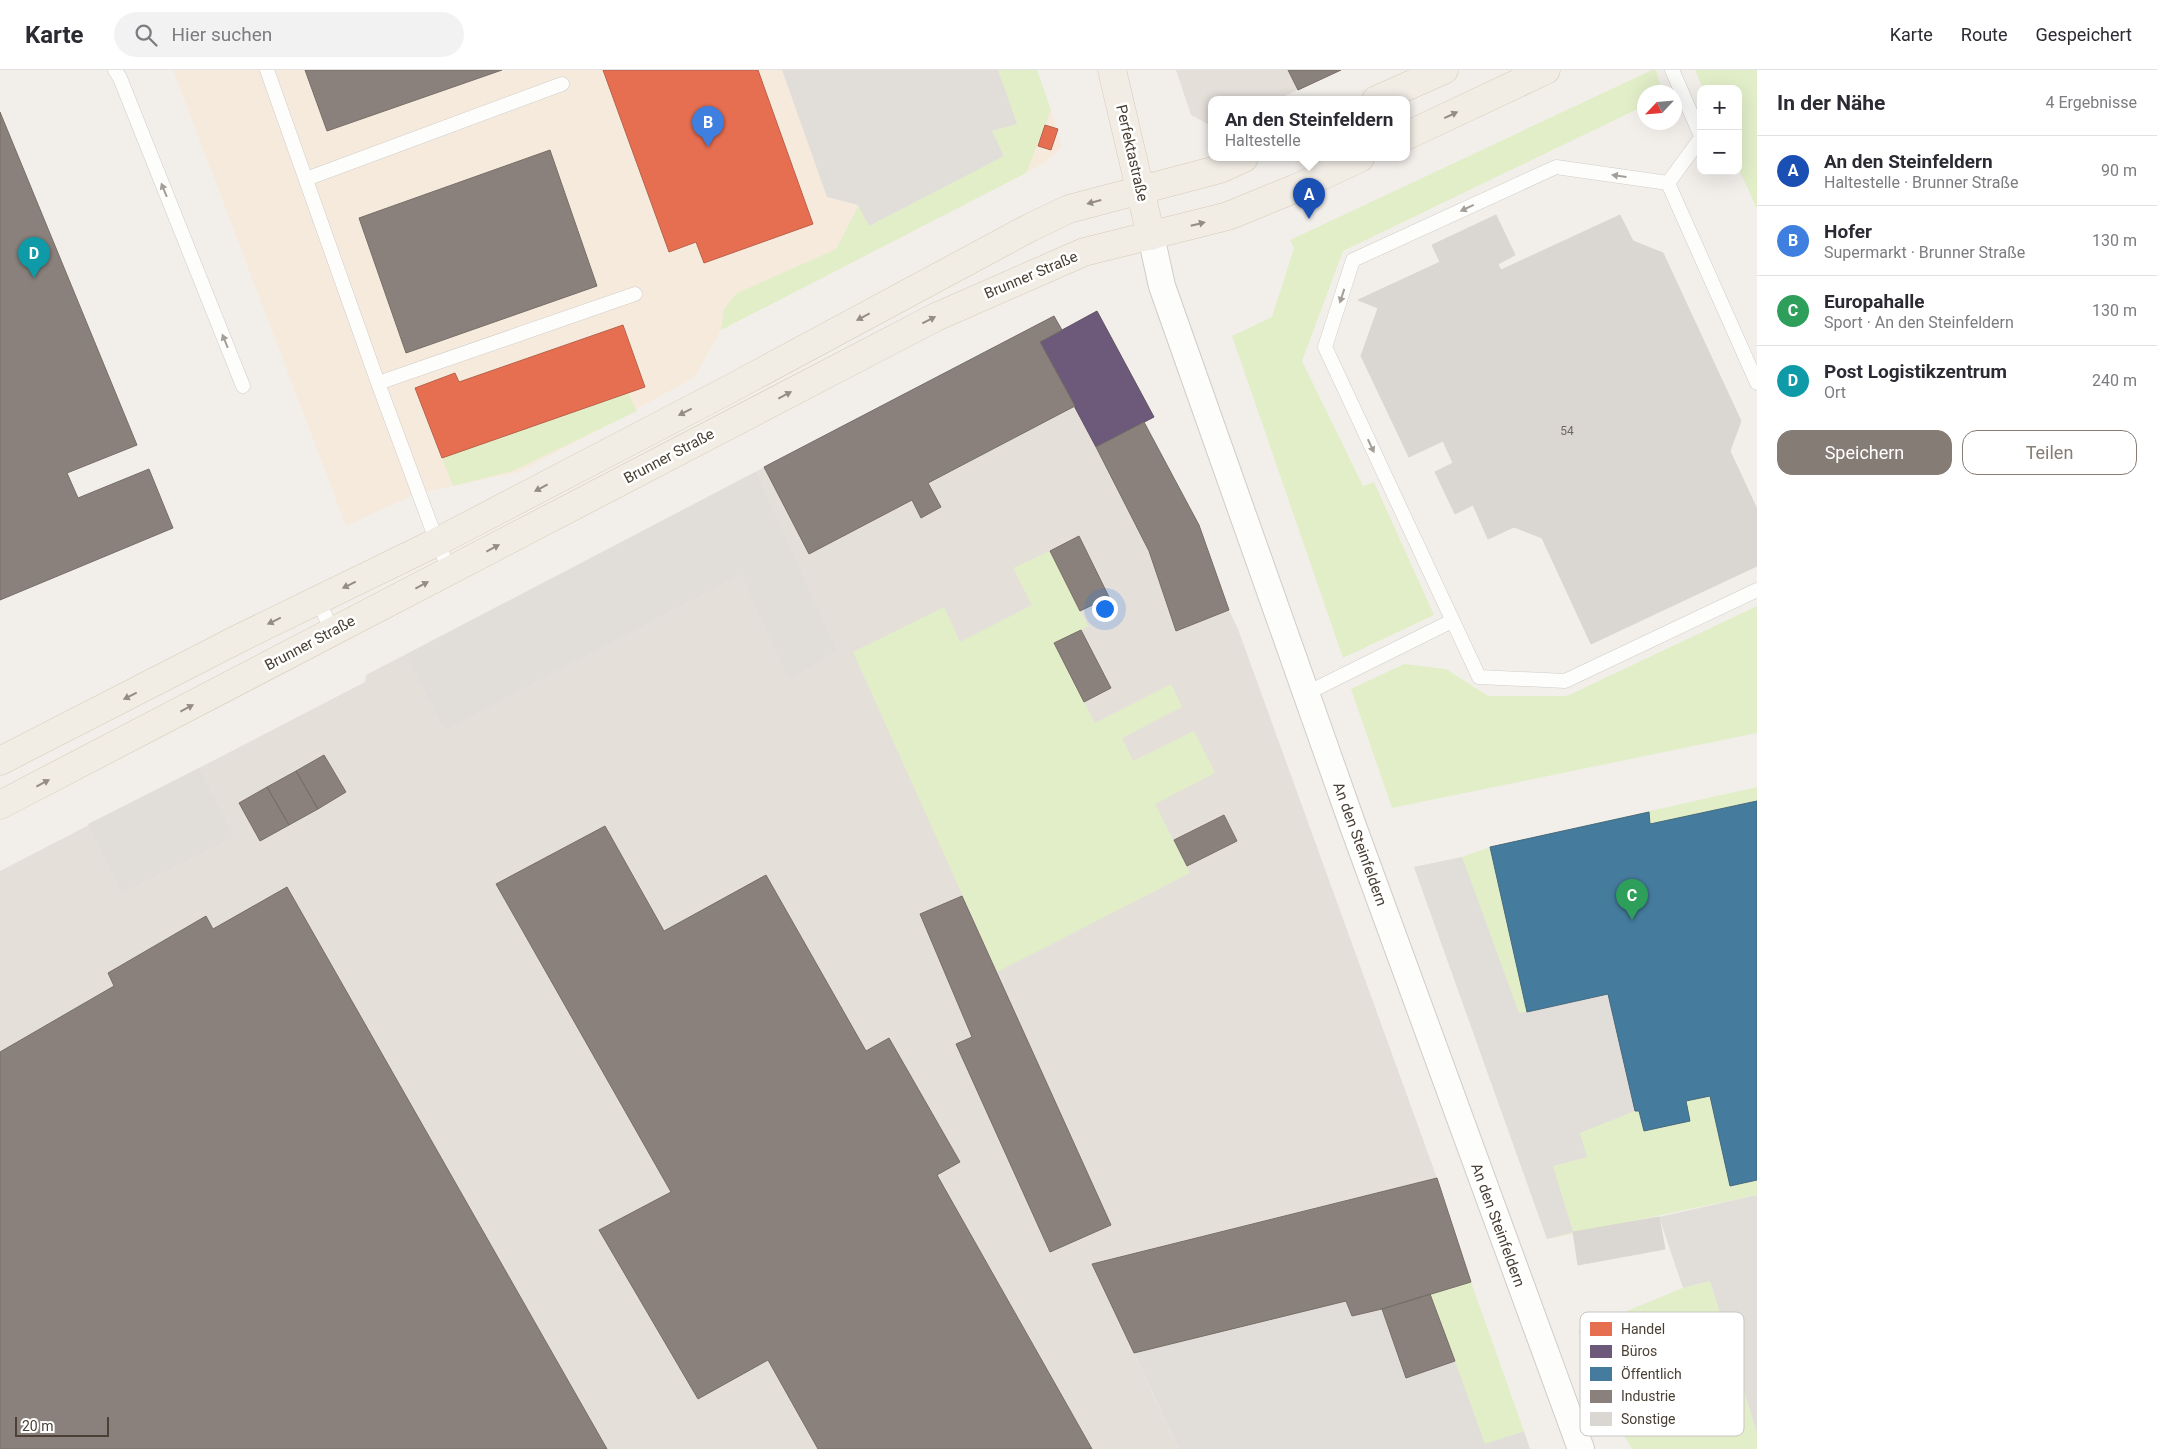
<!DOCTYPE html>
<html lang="de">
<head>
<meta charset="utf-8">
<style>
  :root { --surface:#fff; --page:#f2f2f3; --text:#2b2b33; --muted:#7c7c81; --line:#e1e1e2; --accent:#857d75 }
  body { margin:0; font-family:Roboto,sans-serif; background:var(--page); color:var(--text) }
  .controls { position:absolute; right:15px; top:15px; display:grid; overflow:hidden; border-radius:10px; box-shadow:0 5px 20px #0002 }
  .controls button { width:45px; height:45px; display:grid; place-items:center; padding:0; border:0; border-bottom:1px solid var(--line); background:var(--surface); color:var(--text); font:25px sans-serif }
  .compass { position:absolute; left:1637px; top:15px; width:45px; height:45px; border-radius:50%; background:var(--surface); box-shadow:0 5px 20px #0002; rotate:244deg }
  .scale { position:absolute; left:15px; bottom:12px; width:94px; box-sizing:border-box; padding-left:5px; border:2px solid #4a4035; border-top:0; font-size:14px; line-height:18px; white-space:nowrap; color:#4a4035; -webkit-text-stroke:4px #fff; paint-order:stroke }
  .you { position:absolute; left:1104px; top:538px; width:18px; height:18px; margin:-12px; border:4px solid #fff; border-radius:50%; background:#1a73e8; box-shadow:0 0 0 8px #1a73e833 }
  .badge { display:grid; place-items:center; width:32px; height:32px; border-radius:50%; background:var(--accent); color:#fff; font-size:16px; font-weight:700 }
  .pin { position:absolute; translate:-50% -41px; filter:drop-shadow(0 1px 2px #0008) }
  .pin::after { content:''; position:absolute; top:26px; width:18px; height:15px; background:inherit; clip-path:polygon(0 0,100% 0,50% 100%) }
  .popup { position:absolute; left:1208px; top:26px; width:202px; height:65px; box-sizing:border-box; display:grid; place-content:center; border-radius:10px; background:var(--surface); filter:drop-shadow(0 1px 4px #0005); font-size:16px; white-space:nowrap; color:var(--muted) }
  .popup b { font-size:19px; color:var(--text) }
  .popup::after { content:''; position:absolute; left:50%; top:100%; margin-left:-10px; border:10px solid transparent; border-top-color:var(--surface) }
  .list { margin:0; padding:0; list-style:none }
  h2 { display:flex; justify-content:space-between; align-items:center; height:65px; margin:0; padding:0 20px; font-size:21px }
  h2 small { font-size:16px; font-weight:400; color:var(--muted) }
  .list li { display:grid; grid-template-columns:32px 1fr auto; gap:15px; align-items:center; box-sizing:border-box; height:70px; padding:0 20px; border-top:1px solid var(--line) }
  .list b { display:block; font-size:19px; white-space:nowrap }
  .list p { margin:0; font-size:16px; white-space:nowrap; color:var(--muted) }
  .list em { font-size:16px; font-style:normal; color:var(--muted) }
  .actions { display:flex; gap:10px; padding:15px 20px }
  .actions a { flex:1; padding:11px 0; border:1px solid var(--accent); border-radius:15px; text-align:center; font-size:18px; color:var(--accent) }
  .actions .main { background:var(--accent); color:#fff }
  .icon { flex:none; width:28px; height:28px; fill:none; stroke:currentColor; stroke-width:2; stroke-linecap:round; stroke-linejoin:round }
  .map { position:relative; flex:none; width:1757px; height:1379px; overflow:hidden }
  header { display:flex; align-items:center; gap:30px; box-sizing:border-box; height:70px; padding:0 25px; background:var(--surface); border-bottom:1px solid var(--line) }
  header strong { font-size:24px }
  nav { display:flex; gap:28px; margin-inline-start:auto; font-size:18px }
  .search { width:350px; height:45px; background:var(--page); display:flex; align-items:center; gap:12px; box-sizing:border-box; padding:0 18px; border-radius:28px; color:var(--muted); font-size:19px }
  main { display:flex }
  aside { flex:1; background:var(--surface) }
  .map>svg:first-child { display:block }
  .commercial { fill:#f6eadd }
  .industrial { fill:#e5dfda }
  .green { fill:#e2eec8 }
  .parking { fill:#e1deda }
  .shops { fill:#e76f51; stroke:#b86149 }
  .offices { fill:#6d597a; stroke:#625265 }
  .public { fill:#457b9d; stroke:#46697e }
  .industry { fill:#8a817c; stroke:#776e67 }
  .building { fill:#dad6d1; stroke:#dbd6d0 }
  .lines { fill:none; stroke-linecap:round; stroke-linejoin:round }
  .lane-casing { stroke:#d0cdc8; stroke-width:15 }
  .street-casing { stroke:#d0cdc8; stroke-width:28 }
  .primary-casing { stroke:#d6cbb6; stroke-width:29 }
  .lane { stroke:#fdfdfc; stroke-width:14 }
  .street { stroke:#fdfdfc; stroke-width:26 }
  .primary { stroke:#f1ece4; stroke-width:28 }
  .oneway { fill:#958d84 }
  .oneway2 { fill:#a49e98 }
  .labels { text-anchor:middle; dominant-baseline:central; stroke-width:5; stroke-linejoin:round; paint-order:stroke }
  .number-label { font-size:12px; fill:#70675e }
  .street-label { font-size:15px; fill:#4a4035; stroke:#fff }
  .key { fill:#fff; stroke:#c9c6c2; stroke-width:1 }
  .key-label { font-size:14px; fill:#4a4035 }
</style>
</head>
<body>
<header>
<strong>Karte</strong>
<div class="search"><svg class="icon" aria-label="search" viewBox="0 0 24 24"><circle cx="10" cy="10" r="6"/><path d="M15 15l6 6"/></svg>Hier suchen</div>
<nav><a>Karte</a><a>Route</a><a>Gespeichert</a></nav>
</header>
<main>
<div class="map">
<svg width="1757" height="1379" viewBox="0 0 1757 1379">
  <rect width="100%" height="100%" fill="#f2efeb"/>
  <path class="commercial" d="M173,0H1037L1058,61L1061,77L1054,85L1043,94L721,260L694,308L520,402L418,423L346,456Z"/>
  <path class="industrial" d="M1176,0H1341L1276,30H1212L1211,56L1191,45Z
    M1097,241L1154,347L1144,353L1199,455L1229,540L1238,559L1437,1108L1092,1194L1179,1379H0V801L365,612L366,605L1054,246L1062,260Z"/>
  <path class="green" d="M998,0H1037L1051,40L1026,103L721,260L724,239L737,223L836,179L859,135L869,156L1004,85L991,61L1016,54Z
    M1652,0H1656L1662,22H1644V36L1343,181L1302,291L1363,416L1374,412L1434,545L1343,588L1232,266L1272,247L1294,178L1290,170Z
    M1695,0H1757V139L1738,97V19H1703Z
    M628,323L637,341L513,401L453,416L442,388Z
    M1050,481L1088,556L1054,574L1095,653L1171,614L1182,637L1122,668L1133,691L1194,661L1215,703L1155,734L1190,803L997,902L853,582L944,537L960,572L1032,535L1013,498Z
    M1757,536V663L1392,738L1351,619L1404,594L1446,599L1488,626H1567Z
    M1757,717V1125L1547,1169L1414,797L1462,787L1490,777Z
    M1710,1211L1757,1363V1379H1632L1610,1342L1578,1261L1683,1218Z
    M1471,1212L1524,1361L1485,1375L1430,1224Z"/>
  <path class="parking" d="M782,0H998L1017,54L992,61L1004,86L869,156L858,135L827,127Z
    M756,402L837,581L789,610L741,504L445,660L406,585Z
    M199,698L234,767L122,823L88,754Z
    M1462,787L1519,943L1608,924L1635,1041L1580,1063L1587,1087L1553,1096L1573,1162L1547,1169L1414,797Z
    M1757,1125V1363L1710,1211L1683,1218L1659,1147Z
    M1346,1231L1352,1246L1382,1239L1406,1307L1455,1291L1485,1374L1524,1361L1530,1379H1179L1134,1283Z"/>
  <path class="shops" d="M603,0H758L813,154L704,193L696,172L669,182Z
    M1045,55L1058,59L1051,80L1038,76Z
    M623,255L645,317L442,388L415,318L455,303L459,312Z"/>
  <path class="offices" d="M1097,241L1154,347L1096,377L1040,272Z"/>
  <path class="public" d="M1757,731V1110L1730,1116L1710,1026L1686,1031L1690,1051L1644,1061L1639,1041H1635L1608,924L1527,942L1490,777L1649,742L1650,754Z"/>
  <path class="industry" d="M305,0H502L327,61Z
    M1288,0H1341L1298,20Z
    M0,42L137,375L67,403L78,428L149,399L173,458L0,530Z
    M550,80L597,216L406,283L359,148Z
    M1054,246L1062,260L1040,272L1075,336L928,413L941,437L921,448L912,430L809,484L764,397Z
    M1144,352L1199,455L1229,540L1176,561L1149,481L1096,377Z
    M1079,466L1109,527L1080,541L1050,481Z
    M1081,560L1111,618L1084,632L1054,573Z
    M324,685L346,722L318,739L296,701Z
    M296,701L318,739L289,755L267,717Z
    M267,717L289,755L260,771L239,733Z
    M1224,745L1237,771L1187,796L1174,770Z
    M605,756L664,861L766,805L866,981L889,968L960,1092L937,1105L1092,1379H818L768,1290L698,1329L599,1160L671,1122L496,814Z
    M287,817L607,1379H0V982L114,916L108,903L206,846L213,859Z
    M962,826L1111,1155L1050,1182L956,974L972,967L920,844Z
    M1437,1108L1471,1212L1382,1239L1352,1246L1346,1231L1134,1283L1092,1194Z
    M1430,1224L1455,1291L1406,1308L1382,1239Z"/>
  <path class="building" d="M1496,145L1515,185L1498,194L1501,200L1620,145L1633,171L1663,183L1741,351L1730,381L1757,439V496L1591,574L1542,468L1514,457L1488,469L1473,435L1455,444L1435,402L1453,393L1443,371L1409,387L1361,286L1378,238L1358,230L1440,192L1432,175Z
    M1659,1147L1665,1179L1578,1195L1573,1162Z"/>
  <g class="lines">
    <g class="lane-casing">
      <path id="lane" d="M115,0L120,8L243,316
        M267,0L378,313L437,472L450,501
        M1672,0L1701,66
        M1701,68L1668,113L1757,313
        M306,109L562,14
        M1668,113L1556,97L1353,190L1325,277L1479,607L1565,611L1757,520
        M378,313L635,224
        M318,530L332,561
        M1307,623L1452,551"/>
    </g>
    <g class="street-casing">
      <path id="street" d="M1151,166L1162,216L1353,756L1581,1379"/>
    </g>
    <g class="primary-casing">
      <path id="primary" d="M1112,0L1151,166
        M1376,30L1444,0
        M1406,66L1546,0
        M0,691L240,568L437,472L728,320L1031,157L1069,139L1220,99L1244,88
        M0,735L936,247L1084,182L1228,146L1294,119L1360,88"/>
    </g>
    <use href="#lane" class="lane"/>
    <use href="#street" class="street"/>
    <use href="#primary" class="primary"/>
  </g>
  <defs><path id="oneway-solid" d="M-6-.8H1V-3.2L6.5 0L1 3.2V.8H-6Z" transform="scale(1.25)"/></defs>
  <g class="oneway">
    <use href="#oneway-solid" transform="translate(1451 45) rotate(-25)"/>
    <use href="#oneway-solid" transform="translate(1094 132) rotate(165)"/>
    <use href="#oneway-solid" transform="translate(1198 154) rotate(-14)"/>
    <use href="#oneway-solid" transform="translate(863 247) rotate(152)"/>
    <use href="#oneway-solid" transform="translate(929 250) rotate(-27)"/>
    <use href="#oneway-solid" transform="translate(785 325) rotate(-28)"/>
    <use href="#oneway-solid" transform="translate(685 342) rotate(153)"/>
    <use href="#oneway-solid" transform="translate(541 418) rotate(152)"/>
    <use href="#oneway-solid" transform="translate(493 478) rotate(-28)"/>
    <use href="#oneway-solid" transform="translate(349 515) rotate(154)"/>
    <use href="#oneway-solid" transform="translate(422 515) rotate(-28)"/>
    <use href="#oneway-solid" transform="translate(274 551) rotate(154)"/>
    <use href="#oneway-solid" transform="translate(130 626) rotate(153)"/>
    <use href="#oneway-solid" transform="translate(187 638) rotate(-28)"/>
    <use href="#oneway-solid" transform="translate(43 713) rotate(-28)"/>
  </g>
  <g class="oneway2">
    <use href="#oneway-solid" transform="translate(1619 106) rotate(-172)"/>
    <use href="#oneway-solid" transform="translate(164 120) rotate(-112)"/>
    <use href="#oneway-solid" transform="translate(1467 138) rotate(155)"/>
    <use href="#oneway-solid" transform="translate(1342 226) rotate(108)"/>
    <use href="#oneway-solid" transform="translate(225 271) rotate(-112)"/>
    <use href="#oneway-solid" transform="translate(1371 376) rotate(65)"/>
  </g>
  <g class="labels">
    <g class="number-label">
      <text x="1567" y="361">54</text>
    </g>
    <g class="street-label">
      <text transform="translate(1132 83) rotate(77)">Perfektastraße</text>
      <text transform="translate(1031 205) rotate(-23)">Brunner Straße</text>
      <text transform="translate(669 386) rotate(-28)">Brunner Straße</text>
      <text transform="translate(310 573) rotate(-28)">Brunner Straße</text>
      <text transform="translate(1360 774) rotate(70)">An den Steinfeldern</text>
      <text transform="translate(1498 1155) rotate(70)">An den Steinfeldern</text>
    </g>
  </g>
  <rect x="1580" y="1242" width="164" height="124" rx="8" class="key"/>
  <rect x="1590" y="1252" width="22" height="14" fill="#e76f51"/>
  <rect x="1590" y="1275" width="22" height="13" fill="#6d597a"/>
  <rect x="1590" y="1297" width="22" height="14" fill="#457b9d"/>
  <rect x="1590" y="1320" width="22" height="13" fill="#8a817c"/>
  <rect x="1590" y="1342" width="22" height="14" fill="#dad6d1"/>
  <g class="key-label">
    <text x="1621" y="1264">Handel</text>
    <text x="1621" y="1286">Büros</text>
    <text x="1621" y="1309">Öffentlich</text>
    <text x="1621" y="1331">Industrie</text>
    <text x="1621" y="1354">Sonstige</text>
  </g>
</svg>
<div class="controls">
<button>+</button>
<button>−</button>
</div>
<svg class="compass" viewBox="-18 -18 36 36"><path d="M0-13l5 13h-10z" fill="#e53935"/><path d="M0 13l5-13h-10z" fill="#7c7c81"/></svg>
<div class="scale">20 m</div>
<div class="you"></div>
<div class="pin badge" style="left:1309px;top:149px;background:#1a4fb4">A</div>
<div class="popup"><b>An den Steinfeldern</b>Haltestelle</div>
<div class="pin badge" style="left:708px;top:77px;background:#3f7fe0">B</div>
<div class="pin badge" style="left:1632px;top:850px;background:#2e9e5b">C</div>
<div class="pin badge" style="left:34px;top:208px;background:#0f9aa8">D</div>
</div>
<aside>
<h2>In der Nähe<small>4 Ergebnisse</small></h2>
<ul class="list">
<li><span class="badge" style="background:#1a4fb4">A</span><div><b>An den Steinfeldern</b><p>Haltestelle · Brunner Straße</p></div><em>90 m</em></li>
<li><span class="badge" style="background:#3f7fe0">B</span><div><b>Hofer</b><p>Supermarkt · Brunner Straße</p></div><em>130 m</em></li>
<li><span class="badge" style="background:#2e9e5b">C</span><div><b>Europahalle</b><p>Sport · An den Steinfeldern</p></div><em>130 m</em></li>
<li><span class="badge" style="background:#0f9aa8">D</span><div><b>Post Logistikzentrum</b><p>Ort</p></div><em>240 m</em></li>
</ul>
<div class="actions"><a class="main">Speichern</a><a>Teilen</a></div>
</aside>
</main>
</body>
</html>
